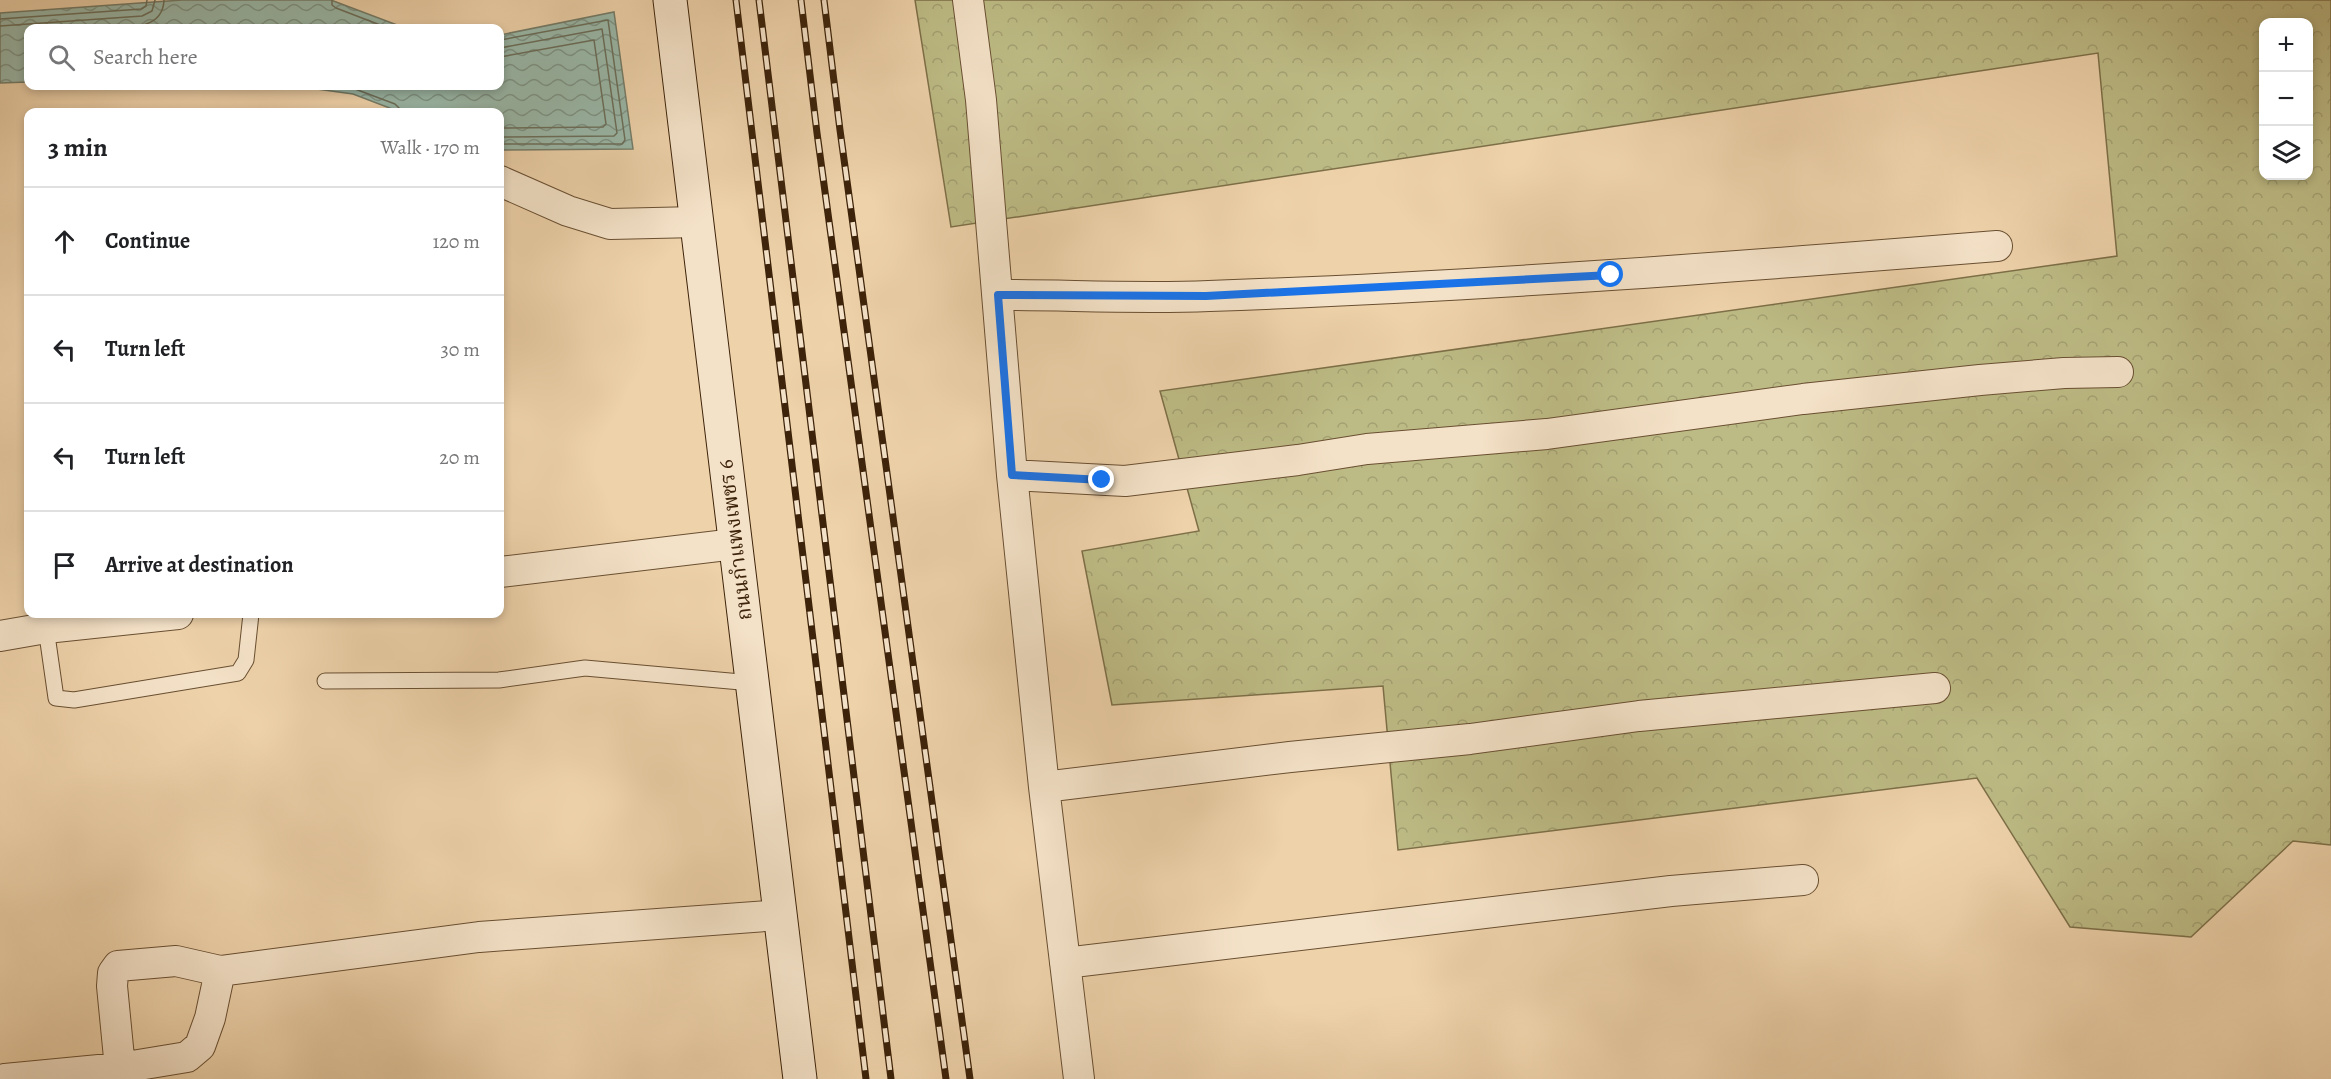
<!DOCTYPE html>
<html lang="en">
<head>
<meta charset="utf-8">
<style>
  :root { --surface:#fff; --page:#f6f6f6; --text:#202124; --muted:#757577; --line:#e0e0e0 }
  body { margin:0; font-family:Alegreya,"Noto Serif Thai",serif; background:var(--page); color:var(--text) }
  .controls { position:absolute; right:18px; top:18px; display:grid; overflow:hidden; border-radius:12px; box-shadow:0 3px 9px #0003 }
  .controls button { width:54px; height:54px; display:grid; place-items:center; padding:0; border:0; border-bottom:2px solid var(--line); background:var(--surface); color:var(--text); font:30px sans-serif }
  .stop { position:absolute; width:18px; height:18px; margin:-14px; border:4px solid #1a73e8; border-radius:50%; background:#fff }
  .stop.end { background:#1a73e8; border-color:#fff; box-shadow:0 2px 6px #0008 }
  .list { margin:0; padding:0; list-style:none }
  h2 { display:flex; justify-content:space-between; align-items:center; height:78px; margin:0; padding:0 24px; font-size:26px }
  h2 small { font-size:20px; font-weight:400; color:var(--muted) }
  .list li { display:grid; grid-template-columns:39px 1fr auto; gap:18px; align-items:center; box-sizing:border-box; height:108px; padding:0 24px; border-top:2px solid var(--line) }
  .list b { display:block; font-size:22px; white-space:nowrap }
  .list em { font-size:20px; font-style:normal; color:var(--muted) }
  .icon { flex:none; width:33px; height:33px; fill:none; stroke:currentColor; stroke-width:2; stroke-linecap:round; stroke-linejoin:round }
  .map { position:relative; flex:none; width:2331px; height:1079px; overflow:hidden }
  .search { position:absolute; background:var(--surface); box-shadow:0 3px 9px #0003; left:24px; top:24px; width:480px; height:66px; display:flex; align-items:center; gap:15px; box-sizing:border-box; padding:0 21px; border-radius:12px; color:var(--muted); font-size:22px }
  .panel { position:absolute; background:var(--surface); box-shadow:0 3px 9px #0003; left:24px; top:108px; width:480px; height:510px; border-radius:12px }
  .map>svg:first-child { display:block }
  .forest { fill:url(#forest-crowns); stroke:#7d6f48; stroke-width:1.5; fill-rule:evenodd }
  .water { fill:url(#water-waves); stroke:#747c69; stroke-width:1.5 }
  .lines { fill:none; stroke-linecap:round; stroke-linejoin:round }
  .shore { stroke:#6b6e5a; stroke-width:1.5 }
  .service-casing { stroke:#694f32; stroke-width:17 }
  .minor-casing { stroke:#694f32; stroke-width:32 }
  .secondary-casing { stroke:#3d230a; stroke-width:35 }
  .service { stroke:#f4e2c8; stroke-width:15 }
  .minor { stroke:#f4e2c8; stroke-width:30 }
  .secondary { stroke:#f4e2c8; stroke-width:33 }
  .rail-casing { stroke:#3d230a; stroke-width:7 }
  .rail { stroke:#f4e2c8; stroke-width:4.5; stroke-dasharray:14; stroke-linecap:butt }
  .route { stroke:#1a73e8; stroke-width:8 }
  .labels { text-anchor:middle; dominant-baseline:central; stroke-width:6; stroke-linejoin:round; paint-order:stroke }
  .street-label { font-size:21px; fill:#3d230a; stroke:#f4e2c8 }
</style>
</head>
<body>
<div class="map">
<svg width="2331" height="1079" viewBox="0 0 2331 1079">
  <defs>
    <pattern id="forest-crowns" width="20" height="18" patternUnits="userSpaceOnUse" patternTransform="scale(1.5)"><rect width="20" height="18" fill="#bdbb85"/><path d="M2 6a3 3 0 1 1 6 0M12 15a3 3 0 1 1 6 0" fill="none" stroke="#a3a072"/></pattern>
    <pattern id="water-waves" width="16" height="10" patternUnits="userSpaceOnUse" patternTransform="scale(1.5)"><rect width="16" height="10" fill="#99b8a9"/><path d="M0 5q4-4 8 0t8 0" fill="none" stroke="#7e9588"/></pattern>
  </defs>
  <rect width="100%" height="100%" fill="#eed2aa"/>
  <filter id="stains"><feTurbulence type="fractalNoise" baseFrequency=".00333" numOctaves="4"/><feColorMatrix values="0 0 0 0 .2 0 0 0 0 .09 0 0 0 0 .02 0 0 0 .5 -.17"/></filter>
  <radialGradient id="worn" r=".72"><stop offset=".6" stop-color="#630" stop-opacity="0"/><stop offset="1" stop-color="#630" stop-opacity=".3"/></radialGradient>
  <path class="forest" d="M915,0H2331V845L2293,841L2191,937L2070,927L1977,778L1398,850L1383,686L1112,705L1082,551L1199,531L1160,391L2117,256L2098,53L951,227ZM2264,22H2308V176H2264Z"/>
  <path class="water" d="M182,0H331L405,28H28V82L0,83V13Z
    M614,12L633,149L500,150V112H400L353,94L295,86H500V35Z"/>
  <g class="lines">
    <path class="shore" d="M332,0V5L336,8L388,28
      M0,19L141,9L146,6L147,0
      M0,26L142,16L152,11L155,0
      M98,28C121,27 163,33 164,0
      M500,40L608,20L625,140L622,144H500
      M500,48L602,29L617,133L614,136L500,137
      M500,57L594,40L606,124L603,127L500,128
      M335,86L355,89L395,104L399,108L400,112"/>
    <g class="service-casing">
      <path id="service" d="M46,628L56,698L74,700L238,673L246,660L251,614
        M325,681L499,680L585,668L752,683"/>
    </g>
    <g class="minor-casing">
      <path id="minor" d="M968,0L981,100L1012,475L1125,481L1298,460L1367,449L1547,434L1803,399L1980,380L2064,373L2118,372
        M500,181L568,211L610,224L697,222
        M998,295C1068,295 1139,299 1209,296C1472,287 1734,267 1997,246
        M1012,475L1044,787L1079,1079
        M500,572L735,544
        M0,636L46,628L178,614
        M1044,787L1290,757L1470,739L1639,716L1935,688
        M1065,963L1671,891L1803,880
        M120,1068L112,986L113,973L118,966L176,961L220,971
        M5,1079L120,1068L187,1057L200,1046L210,1018L220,971L479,937L780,915"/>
    </g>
    <g class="secondary-casing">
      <path id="secondary" d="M670,0L800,1079"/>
    </g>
    <use href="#service" class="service"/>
    <use href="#minor" class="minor"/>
    <use href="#secondary" class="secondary"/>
    <g class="rail-casing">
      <path id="rail" d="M736,0L866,1079
        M759,0L891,1079
        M801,0L817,133L946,1079
        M824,0L840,130L970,1079"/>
    </g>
    <use href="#rail" class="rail"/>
  </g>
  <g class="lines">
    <path class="route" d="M1102,480L1012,475L998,295L1206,296L1611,275"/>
  </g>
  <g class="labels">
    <g class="street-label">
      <text transform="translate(735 540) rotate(-97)">ถนนกำแพงเพชร 6</text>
    </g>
  </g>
  <rect width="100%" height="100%" filter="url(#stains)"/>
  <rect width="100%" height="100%" fill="url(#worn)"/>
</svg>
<div class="controls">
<button>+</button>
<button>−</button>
<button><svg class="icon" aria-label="layers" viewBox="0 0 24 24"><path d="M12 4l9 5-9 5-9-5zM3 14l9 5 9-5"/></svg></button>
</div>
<div class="stop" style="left:1611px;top:275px"></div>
<div class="stop end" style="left:1102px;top:480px"></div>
<div class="search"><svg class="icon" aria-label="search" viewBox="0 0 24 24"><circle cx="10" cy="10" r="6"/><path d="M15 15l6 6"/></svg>Search here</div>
<section class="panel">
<h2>3 min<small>Walk · 170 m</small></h2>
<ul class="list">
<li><svg class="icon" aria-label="ahead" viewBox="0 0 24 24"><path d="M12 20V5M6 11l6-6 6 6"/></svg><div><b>Continue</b></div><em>120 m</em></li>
<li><svg class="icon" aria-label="left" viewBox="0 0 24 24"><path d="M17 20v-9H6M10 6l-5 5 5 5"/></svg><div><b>Turn left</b></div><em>30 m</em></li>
<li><svg class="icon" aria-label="left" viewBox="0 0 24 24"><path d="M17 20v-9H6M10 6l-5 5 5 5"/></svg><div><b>Turn left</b></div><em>20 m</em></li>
<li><svg class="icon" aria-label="arrive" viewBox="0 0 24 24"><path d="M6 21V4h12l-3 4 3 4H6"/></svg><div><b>Arrive at destination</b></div></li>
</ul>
</section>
</div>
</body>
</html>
